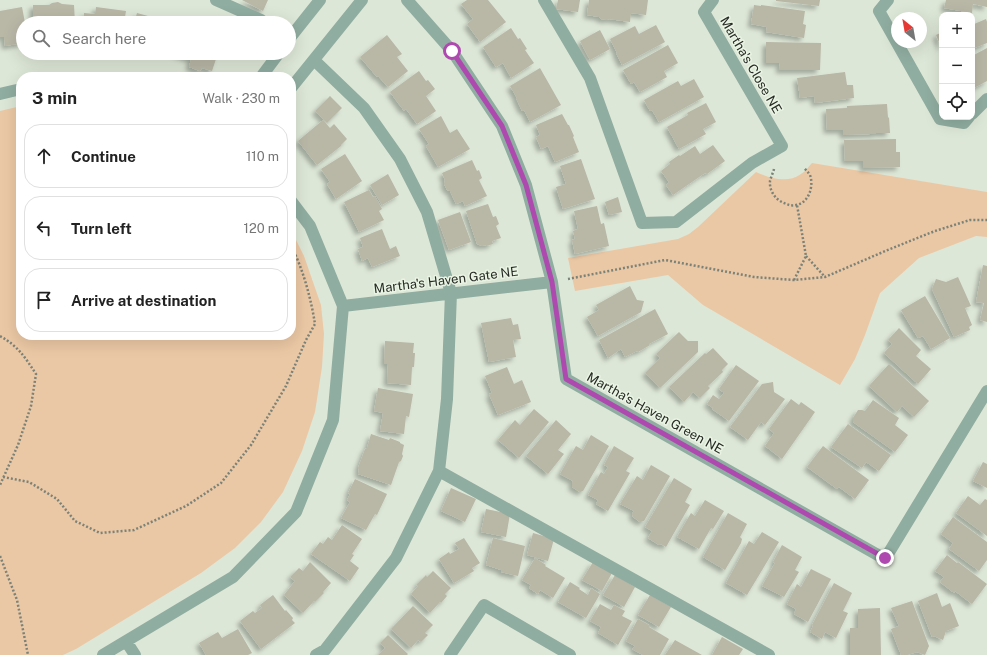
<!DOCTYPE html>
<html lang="en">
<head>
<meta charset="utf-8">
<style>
  :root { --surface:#fff; --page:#f2f2f2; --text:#222; --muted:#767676; --line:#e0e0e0 }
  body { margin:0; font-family:"Public Sans",sans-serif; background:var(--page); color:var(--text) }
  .controls { position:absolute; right:12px; top:12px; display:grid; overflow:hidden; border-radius:8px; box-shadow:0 4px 16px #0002 }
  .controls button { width:36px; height:36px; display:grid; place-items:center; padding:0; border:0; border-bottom:1px solid var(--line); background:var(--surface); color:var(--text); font:20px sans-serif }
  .compass { position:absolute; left:891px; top:12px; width:36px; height:36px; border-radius:50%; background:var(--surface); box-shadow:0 4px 16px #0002; rotate:329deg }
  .stop { position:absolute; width:12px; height:12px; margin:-9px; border:3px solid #ae4aaf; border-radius:50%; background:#fff }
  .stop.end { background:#ae4aaf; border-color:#fff; box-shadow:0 1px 4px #0008 }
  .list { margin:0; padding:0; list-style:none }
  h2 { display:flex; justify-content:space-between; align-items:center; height:52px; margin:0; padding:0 16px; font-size:17px }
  h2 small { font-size:13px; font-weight:400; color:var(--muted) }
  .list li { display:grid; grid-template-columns:26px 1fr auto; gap:12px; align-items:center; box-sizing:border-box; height:64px; margin:0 8px 8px; padding:0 8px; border:1px solid var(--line); border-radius:16px }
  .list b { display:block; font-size:15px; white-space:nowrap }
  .list em { font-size:13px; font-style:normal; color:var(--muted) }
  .icon { flex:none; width:22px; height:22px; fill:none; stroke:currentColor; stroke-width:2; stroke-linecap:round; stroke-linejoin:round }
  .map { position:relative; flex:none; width:987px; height:655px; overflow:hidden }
  .search { position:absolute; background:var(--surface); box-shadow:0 4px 16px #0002; left:16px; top:16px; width:280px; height:44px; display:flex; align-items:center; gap:10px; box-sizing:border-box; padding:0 14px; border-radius:22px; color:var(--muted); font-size:15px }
  .panel { position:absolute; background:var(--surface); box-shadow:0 4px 16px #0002; left:16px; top:72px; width:280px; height:268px; border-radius:16px }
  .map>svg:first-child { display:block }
  .green { fill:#ebc8a5 }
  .building { fill:#b9b7a6; filter:url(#shadow) }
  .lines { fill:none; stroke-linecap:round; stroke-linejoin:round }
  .path { stroke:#7b8277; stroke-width:2.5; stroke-dasharray:2 2; stroke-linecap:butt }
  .minor { stroke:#90ada1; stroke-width:12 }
  .route { stroke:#ae4aaf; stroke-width:5 }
  .labels { text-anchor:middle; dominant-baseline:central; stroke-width:3; stroke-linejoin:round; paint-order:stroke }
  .street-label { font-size:13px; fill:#272b25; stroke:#eaf4e4 }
</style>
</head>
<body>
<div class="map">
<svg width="987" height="655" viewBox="0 0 987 655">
  <defs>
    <filter id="shadow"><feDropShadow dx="-3.5" dy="3.5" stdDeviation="2" flood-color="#0004"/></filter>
  </defs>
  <rect width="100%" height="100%" fill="#dde7d7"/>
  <path class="green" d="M21,106V335H291V230L304,256L321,305L324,334L322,367L315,412L302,451L283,492L261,522L235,548L201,573L76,649L63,655H0V111Z
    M812,163L987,192V237L976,236L919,258L880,293L865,335L855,359L840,385L703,305L668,275L575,291L568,258L678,239L689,234L698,227L756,172C770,178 787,184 801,174C806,171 809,166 812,163Z"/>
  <path class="building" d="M242,0H268L263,11Z
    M467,0H488L506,22L480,42L467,24L473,19L461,4Z
    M558,0H580L578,12L556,9Z
    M589,0H648L646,15L631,13L630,22L609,19L607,20L601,19L599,17L587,15Z
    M776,0H820L819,6L776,1Z
    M946,0H987V7L973,4L972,13L944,8Z
    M58,2L62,4L74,5L75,23H33V5H49L52,3Z
    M754,5L761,6V5L805,11L803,24L806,25L804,38L766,32L767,27L751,24Z
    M22,7L25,23H23V43L5,46L4,37H0V11Z
    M96,7L126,11L124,23H83L84,13L95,14Z
    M137,13L159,19L158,22L162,23H134Z
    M986,19L987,22V43L972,49V25Z
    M656,25L665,42L622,65L616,53H617L610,39L635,26L639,34Z
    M511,28L518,39L520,38L527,49L525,50L534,63L511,78L503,63L496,67L483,47Z
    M600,30L610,49L590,60L580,41Z
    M942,32V49L936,35Z
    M387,35L402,54L397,57L408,71L388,87L378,76L377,77L360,57Z
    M766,42L821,43L820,70H779L780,63H766Z
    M668,45L678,63L664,71L667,77L640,92L634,82L631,84L623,70Z
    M987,48V81L972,89V56Z
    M173,53H218L212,71L202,68L200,71L189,67L191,59Z
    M540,68L561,105L530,122L524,110L522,111L516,98H517L510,86Z
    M419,71L426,81L428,80L435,89L426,96L436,111L417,124L406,109L404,111L390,92Z
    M845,72L847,85H853L854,98L815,103L814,96L800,98L797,78Z
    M694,79L704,97L659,122L652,110L650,111L644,100L678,81L681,86Z
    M330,96L342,108L327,123L315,111Z
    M706,103L716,122L703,129L706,134L679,149L667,127L688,115L687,113Z
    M887,104L888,118L889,117L890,133H876V134H870L843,135V130H827L826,109L847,108V106Z
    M562,114L568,125H569L574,136L573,137L579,152L555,162L548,146L541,149L536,137L540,135L536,125Z
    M441,116L450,133L457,129L470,149L438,167L426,146L429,144L419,129Z
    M323,120L330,128L334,124L347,139L341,145V146L317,165L298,141Z
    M896,139V152H900V167L863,168V161H845L844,140Z
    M713,145L725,161L707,174L705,173L673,195L666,185L669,182L661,171L670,164L669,162L679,155L680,156L695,146L700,154Z
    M345,154L362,181L336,199L327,184L330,182L321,169Z
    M581,159L595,199L563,209L556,187L566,184L560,166Z
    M472,160L477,171L479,170L482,178L479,180L487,196L465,206L463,201L456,204L450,191L447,190L444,184L445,180L442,173Z
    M388,174L399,195L382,205L370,185Z
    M369,190L373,197L375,196L382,209L379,211L384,220L359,232L344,202Z
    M618,197L622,212L609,215L605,202Z
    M488,204L493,217L496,216L499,224L496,226L501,238L492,241L493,244L486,246V245L482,246L477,244L466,211Z
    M597,206L601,224L604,223L609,246L575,254L572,240L575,239L573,231L578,229L574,211Z
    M460,212L471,242L449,250L438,220Z
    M382,229L390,249L396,246L400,256L372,267L368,258L362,261L358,249L363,247L360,238Z
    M983,265L987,266V322L980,320L984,303L976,302Z
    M958,277L971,306L965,308L972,325L969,327L970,330L954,337L932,289L936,279L946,282Z
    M630,286L637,300L644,301L641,312L598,336L587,317L599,310L596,305Z
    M925,296L950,338L931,349L923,336L918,338L901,310Z
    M655,309L668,334L649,344L650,345L638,352L637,351L625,357L621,349L608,358L599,340Z
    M511,318L513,325L518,324L521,339L513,340L516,357L489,362L481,323Z
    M899,328L921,350L916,356L931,369L918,384L884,353L892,344L888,340Z
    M679,332L688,341H698V352L660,388L645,373L660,358L656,354Z
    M385,341L414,343L413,353H415L414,367H412L411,385L387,383L388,364H384Z
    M713,348L728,364L722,370L723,372L708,386L710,388L700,398L693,392L684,402L669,387L705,353L706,354Z
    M889,364L929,401L914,417L902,406L897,412L869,386Z
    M736,365L759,381L729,421L712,409L713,408L707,404L713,395L719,399L724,393L719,389Z
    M507,367L514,384L522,380L531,402L498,415L489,394L492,393L485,376Z
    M773,382L774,392L785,399L765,425L761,422L748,440L730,427L762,384Z
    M378,388L413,394L409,417L406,416L404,434L380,431L383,413L374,411Z
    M791,399L799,405L801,402L815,412L782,459L765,446L774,433L769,429Z
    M873,400L899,418L895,425L908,435L895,452L853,422V418L858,410H862L865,411Z
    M534,409L549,422L519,458L498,440L515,420L520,425Z
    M556,420L571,434L558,450L564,454L548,474L526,456Z
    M848,424L891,455L879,471L866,462L862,468L831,447Z
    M371,434L389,440L390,438L400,442V443L404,445L402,454L403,456L401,461L399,462L391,485L358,474L359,470L358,468L365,449L367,448Z
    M591,435L609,446L583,491L580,492L572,487V483L573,481L560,474L576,446L583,450Z
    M614,446L634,458L626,471L630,473L608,511L596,504L598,500L588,495L601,472L604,474L608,467L604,465Z
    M823,446L869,480L855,499L839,487L837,489L807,467Z
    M983,462L987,464V488L973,481Z
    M651,465L670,476L644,521L640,522L633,517L632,514L634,511L620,504L637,476L643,480Z
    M674,478L692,489L685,502L690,505L666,547L661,544L659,545L648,538L652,531L645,527Z
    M355,479L387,494L377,515L375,514L366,530L341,518L350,502L347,500L350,494L348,493Z
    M451,488L476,499L465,522L441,511Z
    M968,496L980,505L985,499L987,500V536L956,513Z
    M705,500L724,511L713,529L711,528L699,549L677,537L691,513L695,516Z
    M486,509L510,514L506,537L481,532Z
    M728,513L747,524L740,537L742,539L741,543L725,570L703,557Z
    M953,517L987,542V560L979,571L949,549L953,543L941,534Z
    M342,525L362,539L352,554L354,555L350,561L359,568L350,581L311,554L320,542L323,544L328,537L332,540Z
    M762,532L779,542L747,595L726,583L749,541L754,544Z
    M533,533L554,539L548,561L527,555Z
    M464,538L480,563L472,568L474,571L454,583L439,559L449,552L450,554L459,549L455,543Z
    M493,538L525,546L518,576L501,572V570L486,565Z
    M782,545L802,557L795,570L799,572L784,597L762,586L775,563L773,562Z
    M947,555L957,563L958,562L987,584L972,604L955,591L954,593L940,582L944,577L935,571Z
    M535,558L546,565L545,566L565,578L553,598L540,590L538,594L529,588L531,585L522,580Z
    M310,562L331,583L323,592L324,593L315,602L314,601L303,613L284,595L295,581L290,577L299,568L303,571Z
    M593,562L612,573L602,591L582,580Z
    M811,569L831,579L808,622L794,614L796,609L787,604L797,584L801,587Z
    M433,571L451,588L445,594L447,596L441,603L440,602L430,613L411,594L418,586L416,585L426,575L427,577Z
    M615,575L635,587L624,607L603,595Z
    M570,582L580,588L579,589L588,595L591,588L600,594L586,618L558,602Z
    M834,583L852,593L843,611L848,613L836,638L825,632L822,639L810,632L813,626L812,625Z
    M937,593L942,607L950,603L959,626L946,631L943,640L934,636L932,637L918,601Z
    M273,595L285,611L286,610L293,618L292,620L295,623L261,649L240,621L253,611L255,613L262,608L260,605Z
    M650,595L671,607L659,627L638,615Z
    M912,601L929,646L925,655L917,652L907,655H901L891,629L899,626L891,608Z
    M600,604L611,610L614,605L625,611L622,616L632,621L618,645L598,633L601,627L590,621Z
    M413,606L433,625L425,633L428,635L421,642L418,640L411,648L391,629Z
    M880,608L881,655H850V628H858V609Z
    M638,619L649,625V627L669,639L660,655H643L632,649L635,646L626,641Z
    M238,629L252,653L248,655H206L199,643L218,632L222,638Z
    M388,635L408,654L407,655H378L385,648L380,643Z
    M722,637L743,649L739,655H712Z
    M675,640L702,655H665Z"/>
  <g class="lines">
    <path class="path" d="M774,169C773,173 771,177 770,181C769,191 776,200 784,203C788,205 792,206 796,205C809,203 814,186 810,175C808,172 806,170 804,168
      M806,256L825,277
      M568,279L665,260L754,277L794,280L825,277L890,249L935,231L970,220H987
      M794,280L806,256L797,205
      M0,336C19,347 24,356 36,374L31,406L18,445L0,485
      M3,477L29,482L57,499L75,521L100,533L134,530L186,506L221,483L251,445L286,386L306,340L315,324C311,299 303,268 291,246
      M0,556L17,600L28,655"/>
    <path class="minor" d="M216,0L261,20L265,23
      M407,0L452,51L502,126L526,185L552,282L566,379L885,559L987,391
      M544,0L590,78L642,223L676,222L752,163L782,146L704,12L713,0
      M888,0L879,11L940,119L964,123L969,117
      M289,39L320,0
      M314,60L364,108L400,159L427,212L451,293L447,399L439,471L396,558L325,650L316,655
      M261,77L279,53
      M291,88L362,0
      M0,94L21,89
      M972,114L987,99
      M343,306L552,282
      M439,471L769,655
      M126,641L135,655
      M103,655L233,577L296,512L333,420L343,306L310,226L291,201
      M450,655L484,605L570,655"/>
  </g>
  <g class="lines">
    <path class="route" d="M452,51L502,126L526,185L552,282L566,379L885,558"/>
  </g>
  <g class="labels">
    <g class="street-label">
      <text transform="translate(751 65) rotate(60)">Martha's Close NE</text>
      <text transform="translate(446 280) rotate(-7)">Martha's Haven Gate NE</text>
      <text transform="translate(655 413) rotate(29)">Martha's Haven Green NE</text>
    </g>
  </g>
</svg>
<div class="controls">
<button>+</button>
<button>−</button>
<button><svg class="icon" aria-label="locate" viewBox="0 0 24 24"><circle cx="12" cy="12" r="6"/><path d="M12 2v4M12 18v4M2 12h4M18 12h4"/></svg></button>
</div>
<svg class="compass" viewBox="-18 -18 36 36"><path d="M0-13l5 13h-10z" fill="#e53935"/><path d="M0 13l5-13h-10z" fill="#767676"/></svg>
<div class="stop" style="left:452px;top:51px"></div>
<div class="stop end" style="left:885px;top:558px"></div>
<div class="search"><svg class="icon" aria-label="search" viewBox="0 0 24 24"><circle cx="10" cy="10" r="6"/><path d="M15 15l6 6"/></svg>Search here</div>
<section class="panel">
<h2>3 min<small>Walk · 230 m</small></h2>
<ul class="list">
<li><svg class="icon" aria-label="ahead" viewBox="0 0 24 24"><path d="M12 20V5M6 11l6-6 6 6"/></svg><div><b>Continue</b></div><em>110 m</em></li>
<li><svg class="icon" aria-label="left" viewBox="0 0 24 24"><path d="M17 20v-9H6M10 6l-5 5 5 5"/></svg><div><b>Turn left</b></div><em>120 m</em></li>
<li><svg class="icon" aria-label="arrive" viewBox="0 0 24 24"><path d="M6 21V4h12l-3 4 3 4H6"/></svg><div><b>Arrive at destination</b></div></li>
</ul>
</section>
</div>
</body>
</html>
